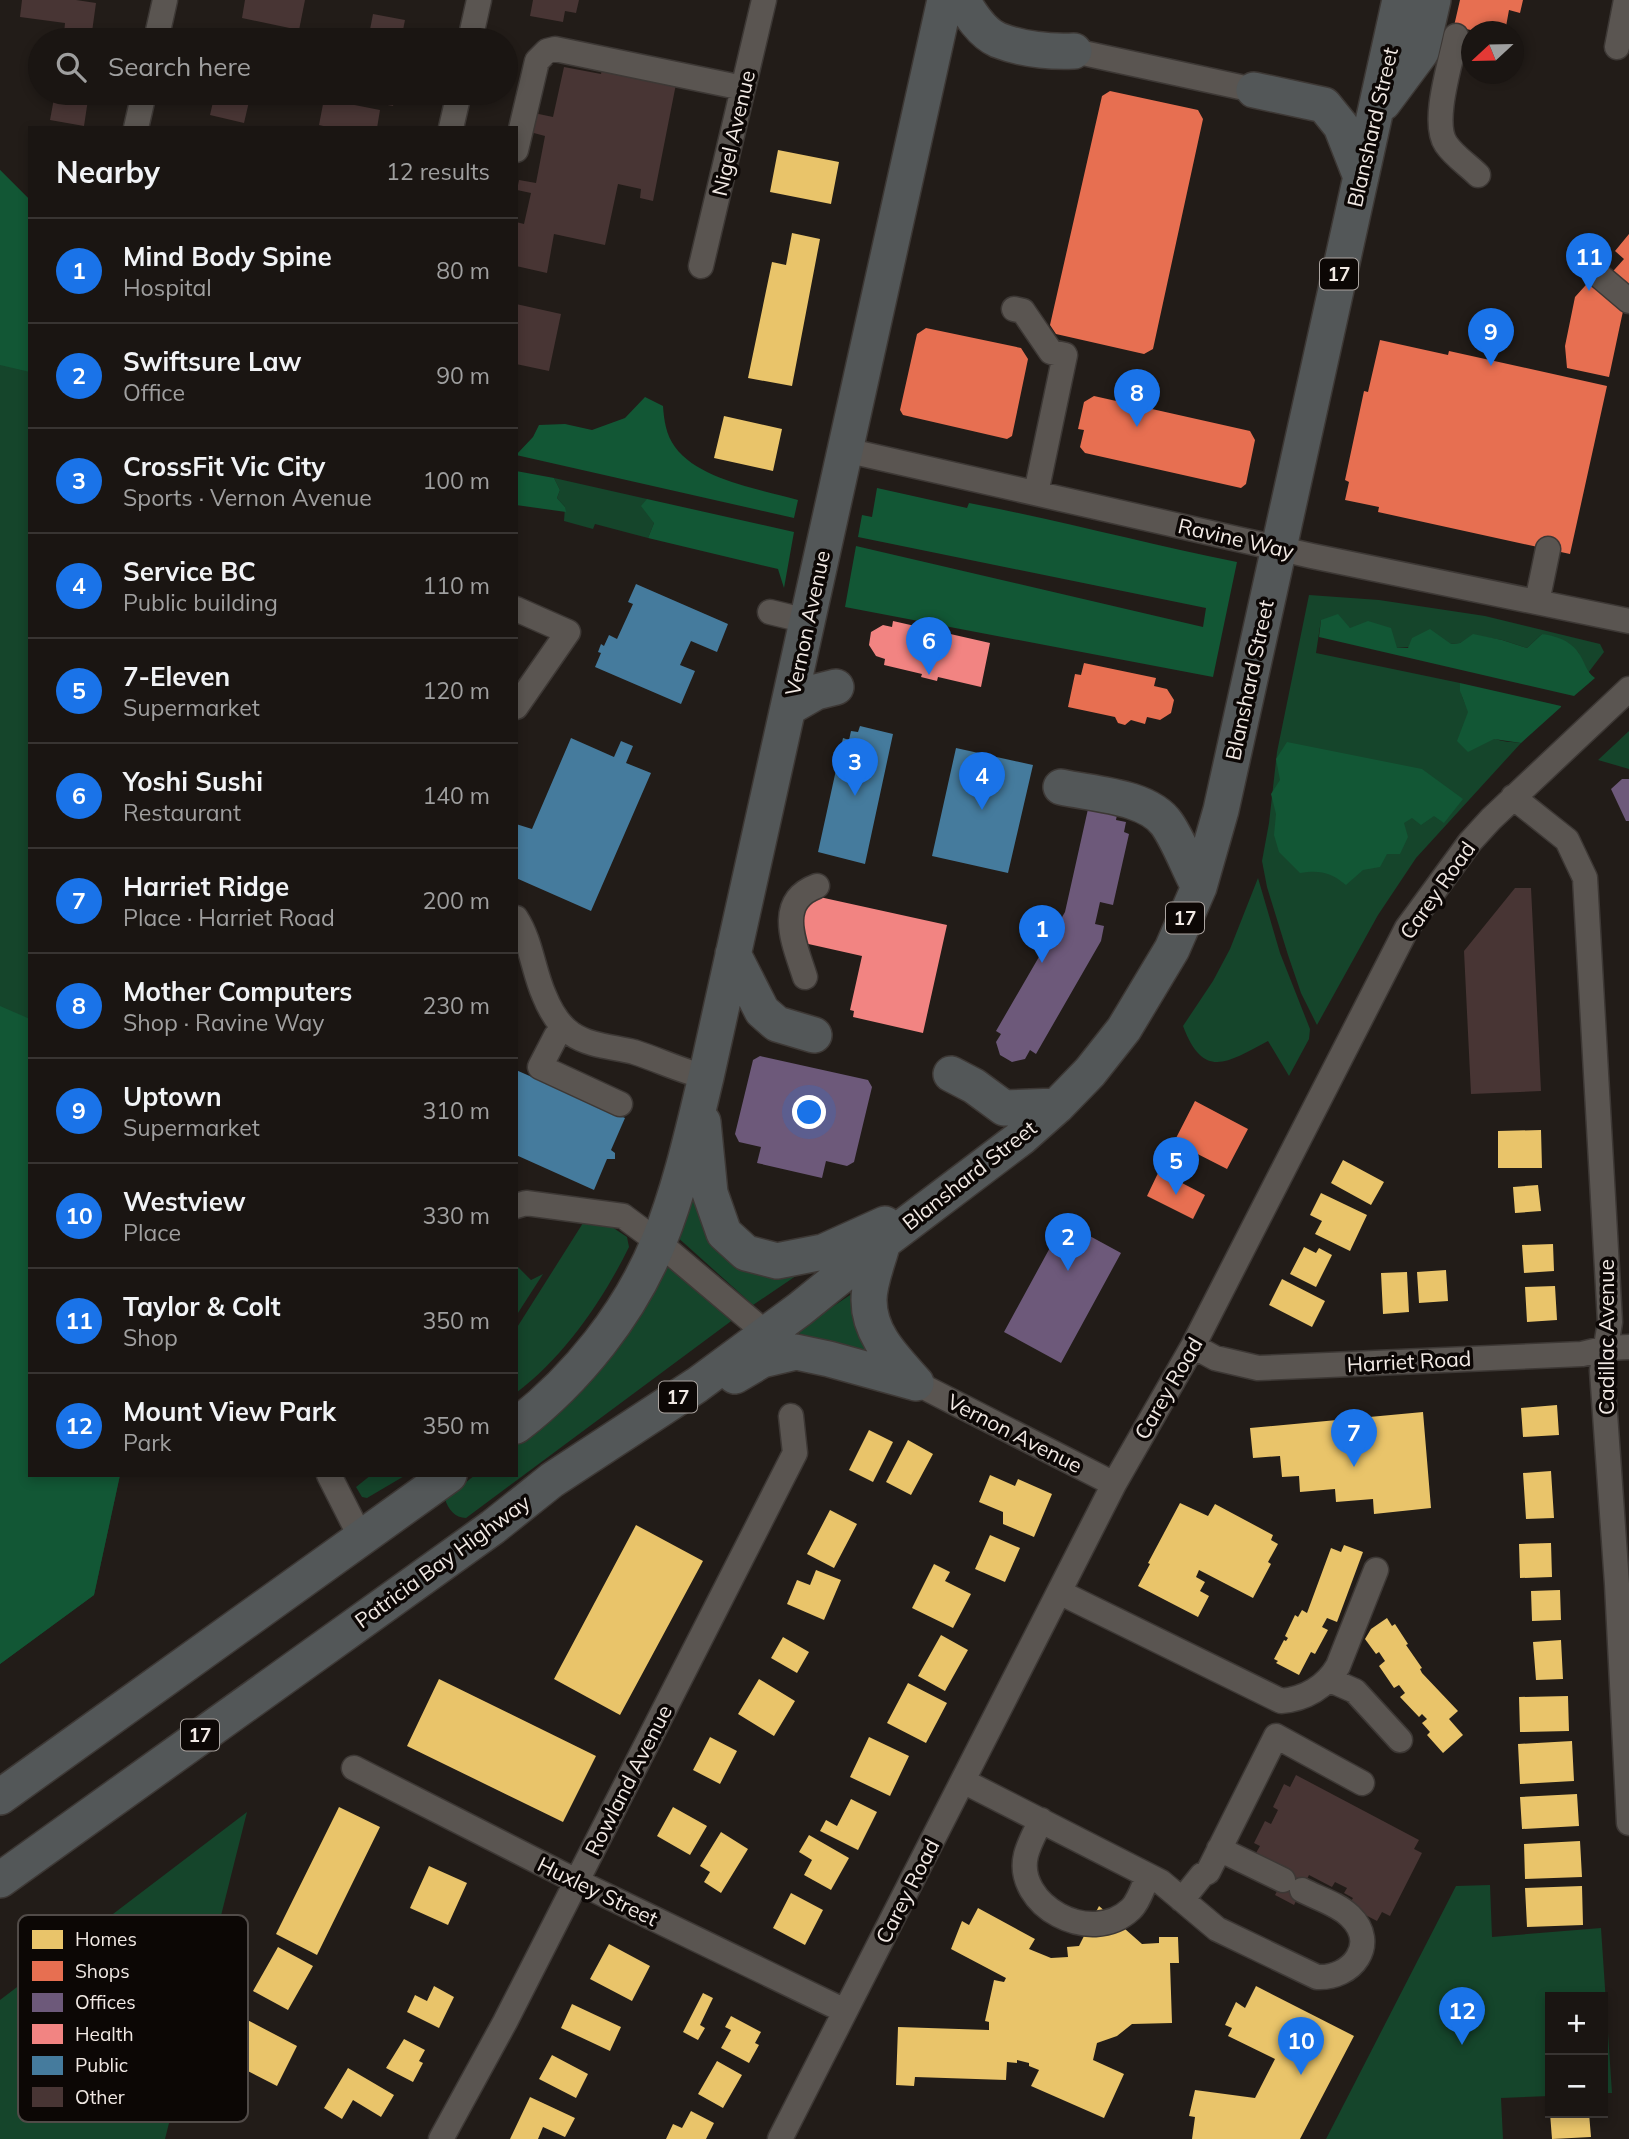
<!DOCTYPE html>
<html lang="en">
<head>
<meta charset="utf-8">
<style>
  :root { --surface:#1a1512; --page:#231e1b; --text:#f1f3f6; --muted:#9f9f9f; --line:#383432; --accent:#1a73e8 }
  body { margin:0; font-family:Mulish,sans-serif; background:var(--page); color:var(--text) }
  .controls { position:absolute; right:21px; bottom:21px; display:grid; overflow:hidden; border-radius:0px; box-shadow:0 4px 10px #0003 }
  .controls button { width:63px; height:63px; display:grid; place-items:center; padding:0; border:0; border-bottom:2px solid var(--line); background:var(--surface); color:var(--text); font:35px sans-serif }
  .compass { position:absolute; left:1461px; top:21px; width:63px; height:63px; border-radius:50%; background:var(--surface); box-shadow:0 4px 10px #0003; rotate:248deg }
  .you { position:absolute; left:810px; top:1113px; width:24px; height:24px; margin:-18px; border:5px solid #fff; border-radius:50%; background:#1a73e8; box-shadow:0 0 0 10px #1a73e833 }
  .badge { display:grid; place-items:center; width:46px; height:46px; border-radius:50%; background:var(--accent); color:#fff; font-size:23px; font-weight:700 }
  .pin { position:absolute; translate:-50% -58px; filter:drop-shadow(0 2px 4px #0008) }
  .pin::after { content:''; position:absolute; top:37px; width:24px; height:21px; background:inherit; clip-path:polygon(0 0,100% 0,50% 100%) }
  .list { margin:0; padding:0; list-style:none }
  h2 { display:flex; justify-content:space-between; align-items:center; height:91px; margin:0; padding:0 28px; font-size:30px }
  h2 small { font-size:23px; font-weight:400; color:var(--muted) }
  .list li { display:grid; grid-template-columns:46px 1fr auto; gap:21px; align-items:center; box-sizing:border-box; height:105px; padding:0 28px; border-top:2px solid var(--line) }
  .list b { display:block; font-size:26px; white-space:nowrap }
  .list p { margin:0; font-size:23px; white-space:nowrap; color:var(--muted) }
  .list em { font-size:23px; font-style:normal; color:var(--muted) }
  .icon { flex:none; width:38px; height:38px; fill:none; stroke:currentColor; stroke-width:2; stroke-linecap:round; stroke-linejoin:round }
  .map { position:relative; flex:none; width:1629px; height:2139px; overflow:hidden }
  .search { position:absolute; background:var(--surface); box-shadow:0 4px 10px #0003; left:28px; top:28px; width:490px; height:77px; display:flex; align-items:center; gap:18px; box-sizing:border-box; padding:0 24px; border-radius:38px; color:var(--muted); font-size:26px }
  .panel { position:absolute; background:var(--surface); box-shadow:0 4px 10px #0003; left:28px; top:126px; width:490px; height:1351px; border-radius:0px }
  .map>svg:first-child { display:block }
  .green { fill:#15452b }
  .forest { fill:#125735 }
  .homes { fill:#e9c46a }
  .shops { fill:#e76f51 }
  .offices { fill:#6d597a }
  .health { fill:#f28482 }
  .public { fill:#457b9d }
  .building { fill:#483534 }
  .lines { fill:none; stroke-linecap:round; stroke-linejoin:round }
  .minor-casing { stroke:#3d3835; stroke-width:27 }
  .highway-casing { stroke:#3d3835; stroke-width:38 }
  .minor { stroke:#5a5551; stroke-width:24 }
  .highway { stroke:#535758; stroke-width:35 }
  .labels { text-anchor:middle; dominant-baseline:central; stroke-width:7; stroke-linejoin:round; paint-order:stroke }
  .shield { fill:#0c0705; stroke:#aca5a1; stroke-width:2 }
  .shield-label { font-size:19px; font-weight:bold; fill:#f1e9e4 }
  .street-label { font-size:21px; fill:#f1e9e4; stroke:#0c0705 }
  .key { fill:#0c0705; stroke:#514b48; stroke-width:2 }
  .key-label { font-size:19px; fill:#f1e9e4 }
</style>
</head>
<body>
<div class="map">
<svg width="1629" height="2139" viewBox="0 0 1629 2139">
  <rect width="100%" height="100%" fill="#221c18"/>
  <path class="green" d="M0,170L30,200V1475H120L94,1595L0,1664Z
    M554,478L647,499L654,523L648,538L595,524L593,529L564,521L565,507L557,498L560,490Z
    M1309,595L1379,600L1485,616L1600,644L1604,652L1588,673L1578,652L1542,634L1527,648L1502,640L1473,635L1460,643L1451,644L1396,648L1350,628L1321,620L1316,653L1460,683C1459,700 1478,730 1494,738C1500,742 1513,742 1521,743L1416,858L1378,915L1317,1025L1301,993L1288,955L1267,887L1262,861L1269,823L1277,752Z
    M1629,731V769L1598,760Z
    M1258,878L1280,953L1310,1029L1309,1039L1289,1076L1268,1041C1229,1061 1204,1082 1183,1026L1213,981L1230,949Z
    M697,1174L709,1225L818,1261L753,1305L675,1235Z
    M583,1223H606L627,1237L629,1247C603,1300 564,1357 516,1393V1329Z
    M666,1260L738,1316L466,1518C455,1518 448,1509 445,1499L475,1475H516V1444L547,1419Z
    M518,1267L531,1280L543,1274L516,1316V1270Z
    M853,1293L877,1361L795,1332Z
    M371,1475H406L367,1498L362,1497L356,1487Z
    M247,1812L165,2139H0V2000Z
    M1490,1885L1492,1937L1601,1928L1612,2093H1603V1997H1550V2096L1501,2098L1503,2139H1326L1456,1886Z"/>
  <path class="forest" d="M0,170L30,200V372L0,365Z
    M645,397L663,406C664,420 666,435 675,447C699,480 760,489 798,500L794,518L516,455L533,437L539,425L565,424L592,430L625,418Z
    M516,471L554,478L560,490L557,498L565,507L566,512L516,505Z
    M877,488L967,508L969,503C1059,520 1147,544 1237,562L1213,677L845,607L856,546L1203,627L1206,608L858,537L862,515L872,517Z
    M647,499L794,532L784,588L778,569L648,538L654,523L641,506Z
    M1338,614L1350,628L1368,621L1391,628L1397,648H1408L1412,638L1430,629L1451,644L1460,643L1473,634L1502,640L1527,648L1542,634C1556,636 1569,640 1578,652C1585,661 1585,671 1595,678L1574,696L1319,637L1321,620Z
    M1460,683L1561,706V707L1521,743L1494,739L1468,752L1457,741L1468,712L1460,691Z
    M1287,742L1422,769L1463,799L1444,823L1434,816L1421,825L1412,818L1404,823L1408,837L1400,854H1387L1380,867L1363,870L1346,885C1330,872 1320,870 1300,873L1279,852L1274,835L1276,814L1271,794L1280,780L1276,759Z
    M0,1006L30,1019V1475H120L94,1595L0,1664Z"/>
  <path class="homes" d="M778,150L839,162L831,204L770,192Z
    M792,233L820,239L792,386L748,378L772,262L786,265Z
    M724,416L782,429L773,471L714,458Z
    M1541,1130L1542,1168H1498V1131Z
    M1343,1160L1384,1182L1371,1205L1331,1183Z
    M1538,1185L1541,1211L1515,1213L1513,1187Z
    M1321,1193L1367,1215L1350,1251L1315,1234L1322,1221L1310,1215Z
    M1553,1244L1554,1271L1524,1273L1522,1245Z
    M1304,1247L1316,1253L1319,1248L1332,1255L1316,1287L1290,1274Z
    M1446,1270L1448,1301L1419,1303L1417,1272Z
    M1407,1272L1409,1312L1383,1314L1381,1273Z
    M1282,1279L1325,1301L1312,1327L1269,1305Z
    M1555,1286L1557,1320L1527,1322L1525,1287Z
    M1557,1405L1559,1435L1523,1437L1521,1408Z
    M1423,1412L1431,1508L1374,1514L1373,1499L1336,1502L1335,1489L1300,1492L1299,1476L1282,1477L1280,1456L1253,1458L1250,1428Z
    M869,1430L893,1442L873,1482L849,1470Z
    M908,1440L933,1454L911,1495L886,1482Z
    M1551,1471L1554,1518L1526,1519L1523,1473Z
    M990,1475L1015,1486L1018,1479L1052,1494L1034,1537L1003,1524V1512L979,1502Z
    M1180,1503L1208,1516L1215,1504L1273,1535L1271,1540L1278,1544L1268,1562L1271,1564L1253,1598L1199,1570L1196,1577L1205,1582L1200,1591L1209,1596L1198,1617L1138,1586L1150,1564L1148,1563Z
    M830,1510L857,1524L834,1568L807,1554Z
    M636,1525L703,1561L620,1715L554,1679Z
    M990,1535L1020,1548L1005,1582L975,1569Z
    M1551,1543L1552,1577L1520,1578L1519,1544Z
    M1344,1545L1363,1552L1337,1622L1327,1618L1322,1627L1328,1630L1315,1654L1311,1652L1299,1675L1276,1663L1278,1661L1274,1659L1284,1640L1286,1641L1288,1638L1285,1636L1295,1615L1298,1617L1302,1610L1307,1613L1331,1548L1341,1552Z
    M934,1564L950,1572L945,1581L971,1594L953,1628L912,1608Z
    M816,1570L841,1580L824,1620L787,1604L797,1580L810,1585Z
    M1560,1590L1561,1620L1532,1621L1531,1591Z
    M1387,1618L1392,1626L1395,1624L1408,1644L1406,1645L1422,1668L1420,1669L1422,1673L1458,1711L1449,1719L1463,1735L1443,1753L1427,1735L1430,1732L1422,1723L1427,1719L1422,1714L1419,1717L1400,1697L1405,1693L1399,1685L1394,1688L1379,1666L1385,1661L1379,1652L1376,1654L1365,1639L1371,1629Z
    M941,1635L968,1650L945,1691L918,1676Z
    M783,1637L809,1652L797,1673L771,1658Z
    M1561,1640L1563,1679L1536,1680L1533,1642Z
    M439,1679L596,1756L563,1822L407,1746Z
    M759,1679L795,1701L774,1736L738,1714Z
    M908,1683L947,1703L926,1743L887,1723Z
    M1568,1696L1569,1731L1520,1732L1519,1697Z
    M710,1737L737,1751L720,1784L693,1770Z
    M869,1737L909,1756L890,1796L850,1777Z
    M1572,1741L1574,1781L1520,1784L1518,1744Z
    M1577,1794L1579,1826L1522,1829L1520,1797Z
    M851,1799L877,1812L858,1850L820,1831L826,1820L837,1826Z
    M339,1807L380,1827L317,1955L276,1934Z
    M673,1807L707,1826L690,1855L657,1836Z
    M721,1832L748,1849L721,1893L704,1882L710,1872L700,1866Z
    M809,1835L849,1858L831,1890L804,1875L812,1860L799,1852Z
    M1580,1841L1582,1877L1525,1879L1524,1844Z
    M429,1866L467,1883L448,1925L410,1908Z
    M1582,1886L1583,1925L1527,1927L1525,1888Z
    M791,1893L823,1910L805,1945L773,1928Z
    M1099,1906L1142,1944L1159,1943V1937H1178L1179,1963H1170L1172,2023L1132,2024L1117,2036L1097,2043L1093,2060L1124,2074L1104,2118L1031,2086L1039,2070L1029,2066V2063L1017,2060V2063L1007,2062L1006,2080L915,2077L914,2086L896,2085L898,2027L989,2030V2022L985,2021L994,1980L1004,1982L1006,1978L951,1949L962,1921L969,1925L978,1908L1035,1939L1029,1949L1051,1958L1068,1957L1067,1947L1079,1946Z
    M609,1944L650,1966L632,2001L590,1979Z
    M278,1947L313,1966L288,2010L253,1991Z
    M434,1986L454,1997L439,2028L407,2012L415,1995L427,2001Z
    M1256,1986L1354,2036L1300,2139H1192L1195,2117L1189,2116L1195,2090L1255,2098L1275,2059L1228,2036L1232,2028L1225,2025L1236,2002L1245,2008Z
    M703,1993L713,1998L700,2025L705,2028L698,2040L683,2032Z
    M572,2004L621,2027L610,2051L561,2028Z
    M234,2013L297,2046L277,2086L213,2053Z
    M731,2016L761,2032L755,2043L759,2045L749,2063L721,2048L731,2030L725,2027Z
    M404,2039L425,2050L419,2061L423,2063L413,2082L386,2068Z
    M552,2055L588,2074L576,2098L539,2079Z
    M717,2061L742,2075L723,2108L698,2094Z
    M348,2068L394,2095L381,2117L353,2100L342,2119L324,2108Z
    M530,2097L575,2118L565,2137L543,2127L538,2139H510Z
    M691,2111L714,2123L706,2139H666L673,2124L682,2128Z
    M1550,2113H1589L1591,2137L1552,2139Z"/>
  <path class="shops" d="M1460,0H1523L1520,13L1509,10L1505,32H1479L1454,26Z
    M1110,91L1198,110L1203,119L1153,349L1144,354L1056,334L1050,325L1102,96Z
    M1629,234V283L1609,377L1567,368L1565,346L1575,297L1594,276L1606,279L1624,259L1615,251Z
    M926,328L1021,348L1028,359L1012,436L1007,439L903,415L900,410L917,334Z
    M1380,340L1448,355L1449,351L1607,386L1570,554L1378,512L1379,507L1345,500L1349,482L1345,480L1364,391L1368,392Z
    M1094,396L1250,431L1255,440L1246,484L1241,488L1085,453L1080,447L1084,430L1078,429L1084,402Z
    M1084,663L1156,678L1154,686L1167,689L1174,700L1171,713L1160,720L1147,717L1145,724L1131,720L1125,725L1118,723L1115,717L1068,707L1075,674L1081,675Z
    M1195,1101L1248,1129L1227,1169L1174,1142Z
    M1159,1171L1205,1195L1193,1219L1147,1196Z"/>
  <path class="offices" d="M1622,779H1629V821H1626L1611,789Z
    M1088,809L1117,815L1116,820L1126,822L1124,832L1129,834L1113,905L1100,902L1095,924L1104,926L1101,941L1036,1054L1030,1050L1025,1059L1012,1062L1000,1055L996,1042L1001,1034L996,1031L1065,912Z
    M760,1056L868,1080L872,1087L854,1162L847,1166L826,1161L822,1178L757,1163L761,1147L739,1142L735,1134L753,1060Z
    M1064,1222L1121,1253L1061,1363L1004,1332Z"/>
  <path class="health" d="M893,621L990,643L981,687L938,677L937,681L921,677L922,674L884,665L885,659L876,656L869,645L871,632L883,625L892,627Z
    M815,896L947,925L923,1033L853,1017L854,1011L850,1010L862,956L804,943L801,937V908L807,909L809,899Z"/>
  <path class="public" d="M636,584L728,624L717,652L691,641L680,665L695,671L681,704L595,667L601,653L598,652L601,644L604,646L609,635L617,639L633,604L628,602Z
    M860,726L893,734L865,864L818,852L843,738L849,740L851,731L858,732Z
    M571,738L614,757L621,741L633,746L626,763L651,773L591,911L516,878V824L532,829Z
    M956,748L1033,765L1008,873L932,856Z
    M516,1070L625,1118L611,1150L615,1153V1159H607L594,1190L516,1155Z"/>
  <path class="building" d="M22,0H76L96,3L91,39L64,35L65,23L20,17Z
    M245,0H305L299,30L242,18Z
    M533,0H579L576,13L565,11L563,22L530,16Z
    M373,14L405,20L401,40H368Z
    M220,30L257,37L256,40H218Z
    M564,67L601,74L602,69L676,84L653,201L640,198L641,189L618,184L605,245L554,234L547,273L516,266V222L524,224L531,193L517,190L519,180L536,183L545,136L530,132L534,113L553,117Z
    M55,93H89L84,126L50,120Z
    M215,93H251L244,123L210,115Z
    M357,93H396L393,106L356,99Z
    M324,99L380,110L377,128H332L319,125Z
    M516,304L561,314L549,371L516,364Z
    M1515,888H1531L1541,1091L1471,1094L1464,951Z
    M1296,1775L1419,1840L1414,1849L1422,1853L1390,1916L1382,1912L1377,1921L1348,1906L1353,1898L1344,1893L1347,1888L1335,1882L1332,1887L1309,1875L1294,1905L1275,1895L1288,1870L1256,1853L1260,1846L1254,1843L1265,1821L1271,1824L1278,1810L1273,1807L1284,1784L1290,1787Z"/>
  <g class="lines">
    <g class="minor-casing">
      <path id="minor" d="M1456,36C1451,62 1431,122 1446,144C1454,156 1468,165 1478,175
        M156,40L165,0
        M470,40L479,0
        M1617,47L1626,0
        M1074,51L1254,90
        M136,128L144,93
        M451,128L459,93
        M516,150L537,61L547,51L555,49L743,88
        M701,266L764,0
        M1589,267L1629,301
        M1014,309L1023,311L1051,352L1065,355L1036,493
        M845,450L1312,556L1629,621
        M1537,602L1548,549
        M516,609L568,632L516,707
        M770,612L807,621
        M1513,797L1567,840L1585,878L1610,1322L1602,1371L1617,1584L1629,1823
        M516,918C531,941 533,970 544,995C550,1010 558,1025 572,1034C589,1046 615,1047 634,1052C659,1060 681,1071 706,1077
        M805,977C795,945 774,902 817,886
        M564,1028L556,1036L540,1067L620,1104
        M516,1206L526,1203L623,1216L658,1242L767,1334
        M1193,1346L1215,1358L1258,1368L1582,1354L1607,1348L1629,1347
        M916,1383L1114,1484
        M329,1475L361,1538
        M1059,1592L1281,1701C1305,1699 1326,1687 1338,1666L1376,1570
        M1330,1680L1355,1691L1400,1740
        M354,1768L576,1881L845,2011
        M963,1781L1161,1882L1217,1929L1317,1977C1352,1979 1379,1944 1350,1916C1338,1904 1317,1898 1302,1890
        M1041,1820C1036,1831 1029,1843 1026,1855C1014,1904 1090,1948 1131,1909C1139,1901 1143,1887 1148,1876
        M1219,1849L1283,1880
        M1182,1900L1202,1875L1208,1872L1276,1736L1362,1783
        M441,2139L505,2022L795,1453L791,1416
        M780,2139L1114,1484L1193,1346L1407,928L1470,842L1491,819L1629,689"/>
    </g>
    <g class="highway-casing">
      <path id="highway" d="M962,0C970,14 982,33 998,40C1021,49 1049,52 1074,51
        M1254,90L1324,105L1341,126L1361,177
        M1383,103L1421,52L1433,0
        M788,708L816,692L836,687
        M1061,787C1092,794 1148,796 1167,824C1180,843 1188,867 1199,887
        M733,954L762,1011L777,1024L814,1035
        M951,1074L974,1086L1004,1108L1057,1106
        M703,1122L710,1193L724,1233L746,1253L777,1261L823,1252L885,1224
        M883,1242C879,1259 869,1281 869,1300C869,1335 894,1358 916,1383
        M735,1376L762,1360L796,1352L829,1359L916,1383
        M516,1426C577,1379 630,1313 659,1241C680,1189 693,1131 706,1077L945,0
        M0,1797L449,1475
        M0,1880L493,1527L552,1480L697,1385L800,1309L883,1242L1022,1137L1057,1106L1090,1072L1124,1029L1172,949L1199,887L1221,810L1400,0"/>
    </g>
    <use href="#minor" class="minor"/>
    <use href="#highway" class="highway"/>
  </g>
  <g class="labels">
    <g class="shield">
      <rect x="1320" y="258.5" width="38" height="31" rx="5"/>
      <rect x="1166" y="902.5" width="38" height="31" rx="5"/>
      <rect x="659" y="1381.5" width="38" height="31" rx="5"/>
      <rect x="181" y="1719.5" width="38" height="31" rx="5"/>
    </g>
    <g class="shield-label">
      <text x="1339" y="274">17</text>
      <text x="1185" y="918">17</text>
      <text x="678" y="1397">17</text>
      <text x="200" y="1735">17</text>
    </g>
    <g class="street-label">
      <text transform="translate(1372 127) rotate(-77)">Blanshard Street</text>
      <text transform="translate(733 133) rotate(-77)">Nigel Avenue</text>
      <text transform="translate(1236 538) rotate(13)">Ravine Way</text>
      <text transform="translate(807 623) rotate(-78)">Vernon Avenue</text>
      <text transform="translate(1249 680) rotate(-78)">Blanshard Street</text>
      <text transform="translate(1437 890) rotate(-55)">Carey Road</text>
      <text transform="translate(969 1175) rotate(-38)">Blanshard Street</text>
      <text transform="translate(1606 1337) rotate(-90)">Cadillac Avenue</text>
      <text transform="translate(1409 1361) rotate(-3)">Harriet Road</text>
      <text transform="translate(1168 1388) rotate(-60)">Carey Road</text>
      <text transform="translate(1015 1433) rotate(27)">Vernon Avenue</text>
      <text transform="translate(442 1561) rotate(-36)">Patricia Bay Highway</text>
      <text transform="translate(628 1780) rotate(-63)">Rowland Avenue</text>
      <text transform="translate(598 1891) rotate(26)">Huxley Street</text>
      <text transform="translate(907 1891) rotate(-63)">Carey Road</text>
    </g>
  </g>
  <rect x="18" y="1915" width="230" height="207" rx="10" class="key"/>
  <rect x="32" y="1930" width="31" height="19" fill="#e9c46a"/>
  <rect x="32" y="1961" width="31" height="20" fill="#e76f51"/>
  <rect x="32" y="1993" width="31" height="19" fill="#6d597a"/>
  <rect x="32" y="2024" width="31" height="20" fill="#f28482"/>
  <rect x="32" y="2056" width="31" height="19" fill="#457b9d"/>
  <rect x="32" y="2087" width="31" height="20" fill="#483534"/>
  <g class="key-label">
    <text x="75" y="1946">Homes</text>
    <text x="75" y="1978">Shops</text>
    <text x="75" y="2009">Offices</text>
    <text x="75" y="2041">Health</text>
    <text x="75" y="2072">Public</text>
    <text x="75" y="2104">Other</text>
  </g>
</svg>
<div class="controls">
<button>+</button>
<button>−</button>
</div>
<svg class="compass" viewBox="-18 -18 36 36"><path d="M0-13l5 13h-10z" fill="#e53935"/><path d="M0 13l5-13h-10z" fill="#9f9f9f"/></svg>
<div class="you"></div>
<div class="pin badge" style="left:1042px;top:963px">1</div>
<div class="pin badge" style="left:1068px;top:1271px">2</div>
<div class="pin badge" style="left:855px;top:796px">3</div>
<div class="pin badge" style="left:982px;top:810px">4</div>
<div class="pin badge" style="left:1176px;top:1195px">5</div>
<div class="pin badge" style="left:929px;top:675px">6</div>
<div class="pin badge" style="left:1354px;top:1467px">7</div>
<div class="pin badge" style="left:1137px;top:427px">8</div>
<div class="pin badge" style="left:1491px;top:366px">9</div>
<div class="pin badge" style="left:1301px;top:2075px">10</div>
<div class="pin badge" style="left:1589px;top:291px">11</div>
<div class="pin badge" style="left:1462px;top:2045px">12</div>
<div class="search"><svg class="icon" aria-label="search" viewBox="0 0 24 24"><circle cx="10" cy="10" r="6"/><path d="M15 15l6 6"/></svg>Search here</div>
<section class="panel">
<h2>Nearby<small>12 results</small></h2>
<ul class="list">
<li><span class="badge">1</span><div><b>Mind Body Spine</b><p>Hospital</p></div><em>80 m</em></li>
<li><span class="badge">2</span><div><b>Swiftsure Law</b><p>Office</p></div><em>90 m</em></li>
<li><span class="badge">3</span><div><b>CrossFit Vic City</b><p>Sports · Vernon Avenue</p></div><em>100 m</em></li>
<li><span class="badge">4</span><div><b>Service BC</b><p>Public building</p></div><em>110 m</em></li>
<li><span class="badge">5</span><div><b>7-Eleven</b><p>Supermarket</p></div><em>120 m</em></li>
<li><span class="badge">6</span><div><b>Yoshi Sushi</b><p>Restaurant</p></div><em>140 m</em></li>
<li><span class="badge">7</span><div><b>Harriet Ridge</b><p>Place · Harriet Road</p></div><em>200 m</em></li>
<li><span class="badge">8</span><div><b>Mother Computers</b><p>Shop · Ravine Way</p></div><em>230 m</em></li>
<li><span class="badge">9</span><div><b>Uptown</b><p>Supermarket</p></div><em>310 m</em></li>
<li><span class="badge">10</span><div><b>Westview</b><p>Place</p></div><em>330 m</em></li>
<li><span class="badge">11</span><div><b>Taylor &amp; Colt</b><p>Shop</p></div><em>350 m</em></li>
<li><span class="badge">12</span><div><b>Mount View Park</b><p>Park</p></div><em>350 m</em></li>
</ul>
</section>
</div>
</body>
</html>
